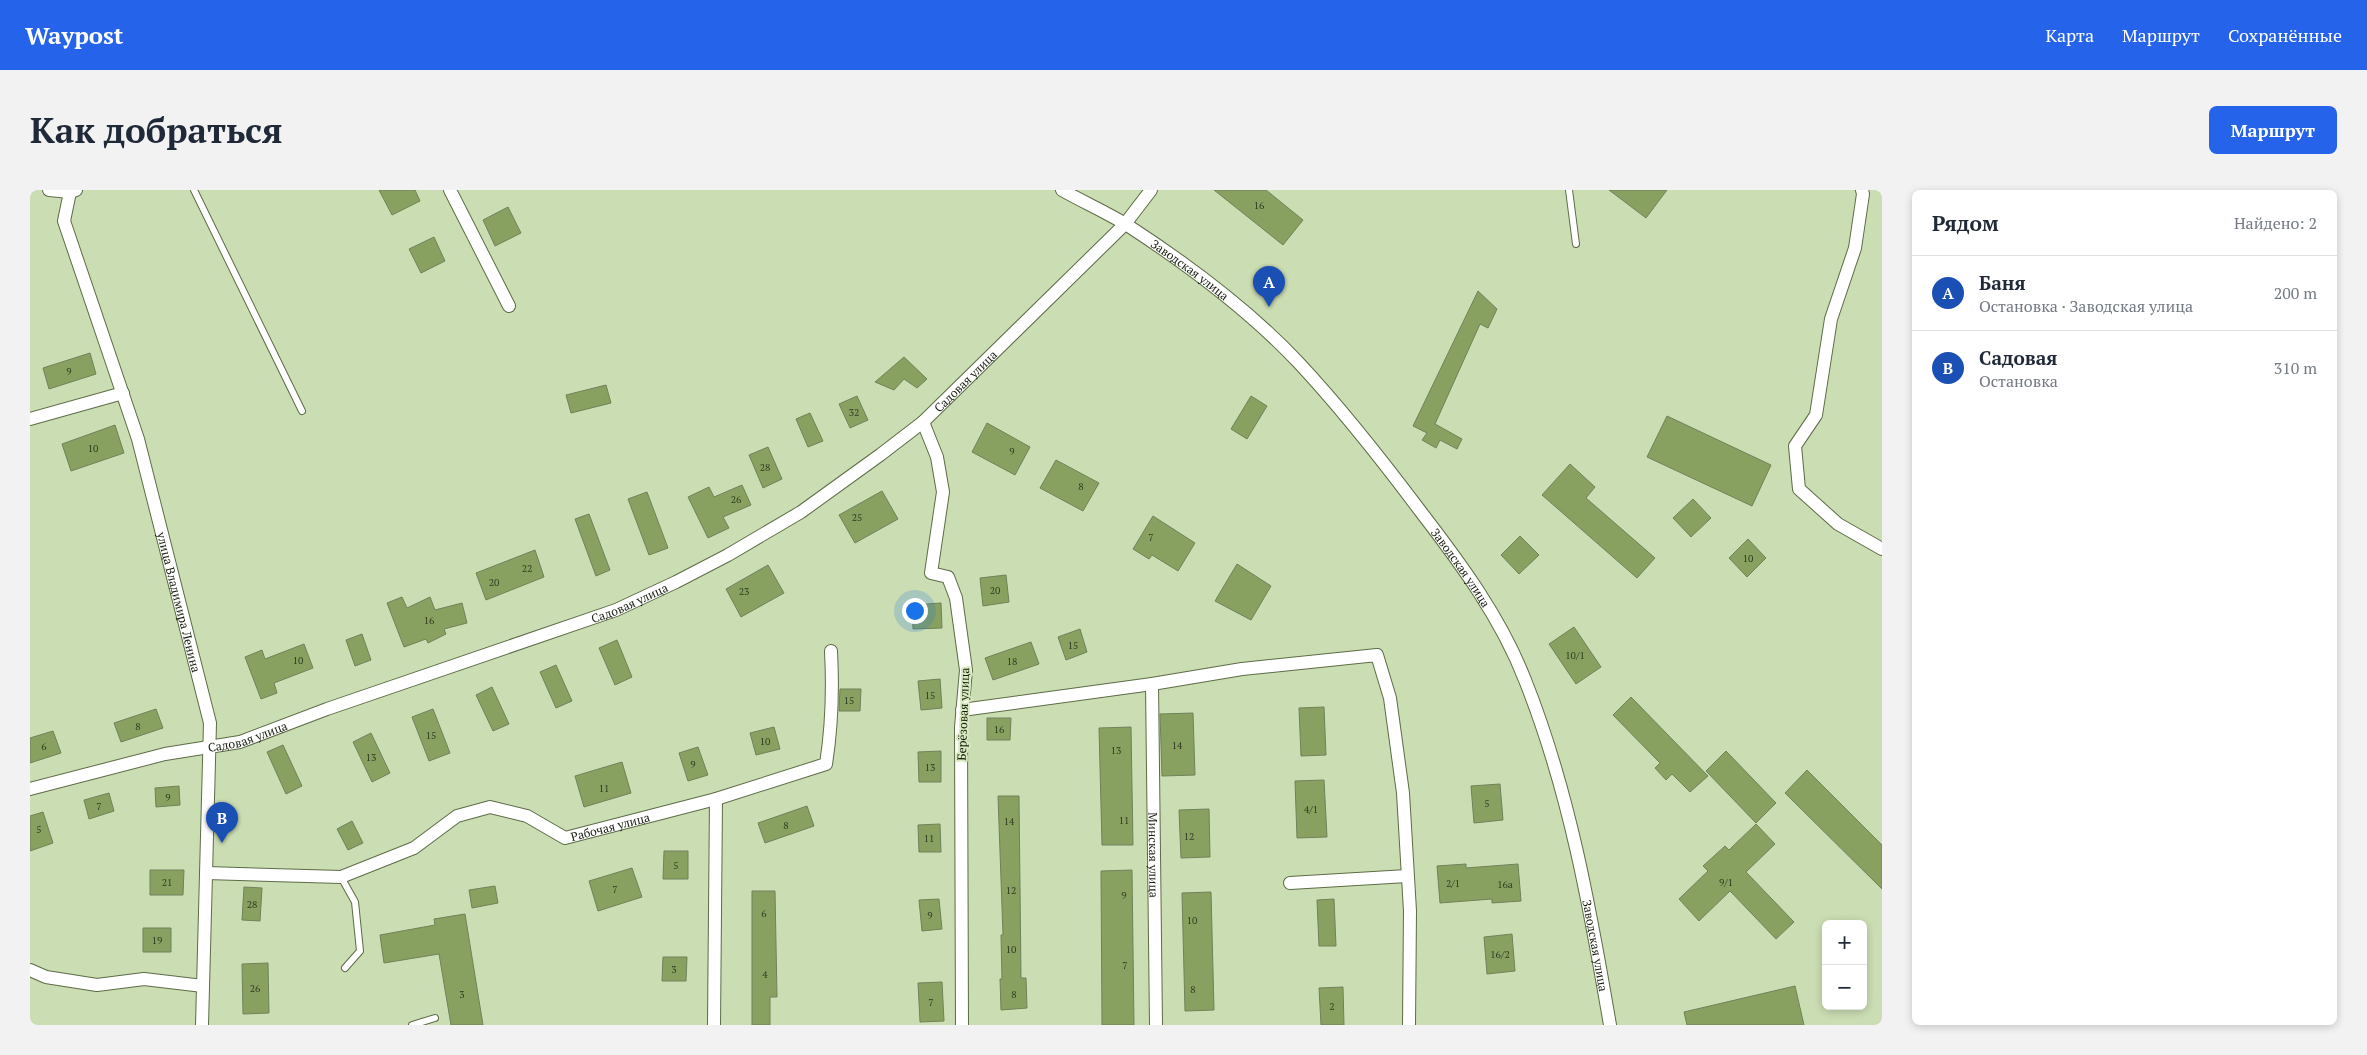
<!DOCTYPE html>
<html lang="ru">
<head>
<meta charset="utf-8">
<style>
  :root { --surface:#fff; --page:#f2f2f3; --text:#1f2937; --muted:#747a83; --line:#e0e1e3; --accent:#2563eb }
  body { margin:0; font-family:"PT Serif",serif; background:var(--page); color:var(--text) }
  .controls { position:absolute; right:15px; bottom:15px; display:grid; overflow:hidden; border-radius:8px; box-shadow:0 2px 8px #0003 }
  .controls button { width:45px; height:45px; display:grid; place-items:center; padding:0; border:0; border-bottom:1px solid var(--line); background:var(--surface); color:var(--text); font:25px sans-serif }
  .you { position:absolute; left:884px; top:420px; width:18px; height:18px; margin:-12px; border:4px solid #fff; border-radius:50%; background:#1a73e8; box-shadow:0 0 0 8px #1a73e833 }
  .badge { display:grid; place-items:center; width:32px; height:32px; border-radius:50%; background:var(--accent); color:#fff; font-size:16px; font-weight:700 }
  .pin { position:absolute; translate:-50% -41px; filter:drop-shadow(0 1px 2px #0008) }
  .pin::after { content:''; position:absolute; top:26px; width:18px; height:15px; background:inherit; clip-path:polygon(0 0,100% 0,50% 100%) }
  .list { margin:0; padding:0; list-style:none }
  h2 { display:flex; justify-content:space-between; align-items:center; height:65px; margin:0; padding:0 20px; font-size:21px }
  h2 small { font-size:16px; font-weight:400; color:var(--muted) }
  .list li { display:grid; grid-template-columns:32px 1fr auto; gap:15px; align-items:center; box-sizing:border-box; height:75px; padding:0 20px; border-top:1px solid var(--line) }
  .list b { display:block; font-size:19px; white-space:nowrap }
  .list p { margin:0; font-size:16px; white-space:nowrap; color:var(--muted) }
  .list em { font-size:16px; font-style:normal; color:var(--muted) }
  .map { position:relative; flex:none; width:1852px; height:835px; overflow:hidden; border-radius:8px }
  header { display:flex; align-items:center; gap:30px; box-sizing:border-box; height:70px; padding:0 25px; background:var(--accent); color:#fff }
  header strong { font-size:24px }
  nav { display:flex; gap:28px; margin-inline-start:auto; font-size:18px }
  .intro { display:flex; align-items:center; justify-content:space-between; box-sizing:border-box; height:120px; padding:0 30px }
  h1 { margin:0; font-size:35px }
  .button { padding:12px 22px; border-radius:8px; background:var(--accent); color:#fff; font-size:18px; font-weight:700 }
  main { display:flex; gap:30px; padding:0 30px }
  aside { flex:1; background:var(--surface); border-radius:8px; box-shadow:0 2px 8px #0003 }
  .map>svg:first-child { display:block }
  .building { fill:#88a160; stroke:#71815a }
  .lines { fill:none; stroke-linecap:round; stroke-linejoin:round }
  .service-casing { stroke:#5d6c47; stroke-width:8 }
  .minor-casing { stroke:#5d6c47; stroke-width:14 }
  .service { stroke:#fff; stroke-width:6 }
  .minor { stroke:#fff; stroke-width:12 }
  .labels { text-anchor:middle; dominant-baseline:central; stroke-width:4; stroke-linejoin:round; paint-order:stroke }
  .number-label { font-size:10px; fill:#323d22 }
  .street-label { font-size:12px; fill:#161c0d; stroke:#d8eabf }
</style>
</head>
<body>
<header>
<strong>Waypost</strong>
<nav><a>Карта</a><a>Маршрут</a><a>Сохранённые</a></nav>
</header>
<div class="intro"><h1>Как добраться</h1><a class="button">Маршрут</a></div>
<main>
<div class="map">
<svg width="1852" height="835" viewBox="0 0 1852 835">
  <rect width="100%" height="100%" fill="#cbddb3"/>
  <path class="building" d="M349,0H385L390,11L362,25Z
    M1184,0H1236L1273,30L1253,55Z
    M1579,0H1637L1616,28Z
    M478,17L491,43L465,56L453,30Z
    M404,47L415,71L391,83L379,59Z
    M1448,101L1467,119L1458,138L1450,134L1405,234L1432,249L1427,259L1410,250L1406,258L1392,250L1397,243L1383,236Z
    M60,163L66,184L19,199L13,178Z
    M874,167L897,189L887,198L874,189L864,200L845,192Z
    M576,195L581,213L541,223L536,205Z
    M827,206L838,230L820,238L809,214Z
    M1221,206L1237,216L1217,249L1201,239Z
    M780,223L793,251L778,257L766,229Z
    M1637,226L1741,275L1722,316L1617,267Z
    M957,233L1000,257L985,285L942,262Z
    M85,235L94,263L41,281L32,254Z
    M738,257L752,289L733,298L719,265Z
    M1026,270L1069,293L1053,321L1010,298Z
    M1540,274L1565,297L1556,308L1625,368L1607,388L1512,305Z
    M712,295L721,315L693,327L699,338L678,348L658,307L679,297L684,307Z
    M852,301L868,329L825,353L809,325Z
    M617,302L638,358L619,365L598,309Z
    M1663,309L1681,328L1661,347L1643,328Z
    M559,324L580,380L566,386L545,329Z
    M1123,326L1165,353L1148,381L1122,365L1119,369L1103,359Z
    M1490,346L1509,365L1489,384L1471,365Z
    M1718,349L1736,368L1717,387L1699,368Z
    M505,360L514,387L456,410L446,383Z
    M1207,374L1241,396L1221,430L1185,411Z
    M738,375L754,403L711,427L696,399Z
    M976,385L979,412L953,416L950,388Z
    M372,407L377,418L400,407L405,420L432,413L437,433L414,439L416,444L398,453L396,449L374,457L357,413Z
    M911,413L912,438L883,439L882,415Z
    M1544,437L1571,477L1546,494L1519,454Z
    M1050,439L1057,462L1036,470L1028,447Z
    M332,444L341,470L325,476L316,450Z
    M587,450L602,487L585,495L569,458Z
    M1001,452L1009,474L963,490L955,468Z
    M274,454L283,478L244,493L247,503L231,509L215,467L232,460L235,469Z
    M526,475L542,511L526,518L510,482Z
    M910,489L912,518L891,520L888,491Z
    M462,497L479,534L463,541L446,505Z
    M810,499H831L830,521H809Z
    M1601,507L1678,586L1660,602L1642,584L1636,590L1625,578L1630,573L1583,525Z
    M1294,517L1296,565L1271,566L1269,518Z
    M126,519L133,538L91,552L84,533Z
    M403,519L420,563L399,571L382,527Z
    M1163,523L1165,585L1132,586L1130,524Z
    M957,528H981L980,550H957Z
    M744,537L750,559L726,565L720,543Z
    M1101,537L1103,655H1072L1069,538Z
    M23,541L31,563L0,573V548Z
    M341,543L360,583L342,592L323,552Z
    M253,555L272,596L256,604L237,562Z
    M668,557L678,585L658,591L649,563Z
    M911,561V592H889L888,562Z
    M1696,561L1746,613L1726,633L1676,581Z
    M592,572L601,603L554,617L545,586Z
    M1777,580L1852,655V699L1755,603Z
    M1294,590L1297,647L1267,648L1265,591Z
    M1470,594L1473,630L1444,633L1441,596Z
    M149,596L150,615L126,617L125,598Z
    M79,603L84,621L59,629L54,610Z
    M968,606H989L991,788H996L997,818L971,820L970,789H972L971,745H973Z
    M777,616L784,636L735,653L728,633Z
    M1179,619L1180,667L1151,668L1149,620Z
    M13,622L23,653L0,661V626Z
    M322,631L333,653L318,660L307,639Z
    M910,634L911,662H889L888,635Z
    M1726,634L1745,654L1716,682L1764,732L1746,749L1700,701L1669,731L1649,709L1678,681L1673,676L1695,656L1699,660Z
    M634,661H658V689H633Z
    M1436,674V678L1488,674L1491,711L1462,713V709L1410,713L1407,676Z
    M602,678L612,707L568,721L559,691Z
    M120,680H154L153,705H120Z
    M1102,680L1104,835H1072L1071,681Z
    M465,696L468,713L442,718L439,700Z
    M214,697L232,698L230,731L212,730Z
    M722,701H745L747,807H740V835H722Z
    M1181,702L1184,820L1155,821L1152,703Z
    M909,709L912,739L892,741L889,710Z
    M1304,709L1306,756H1289L1287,710Z
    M435,724L453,835H421L409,764L354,773L350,745L405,735L404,729Z
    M113,738H141V762H113Z
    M1482,744L1485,781L1457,784L1454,747Z
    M633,767H657L656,791H632Z
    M238,773L239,823L213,824L212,774Z
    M912,792L914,831L890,832L888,793Z
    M1765,796L1774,835H1657L1654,822Z
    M1313,797L1314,835H1291L1289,798Z"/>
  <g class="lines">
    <g class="service-casing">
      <path id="service" d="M164,0L272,221
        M1539,0L1546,54
        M311,687L325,712L330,761L315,778
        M382,835L405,828"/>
    </g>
    <g class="minor-casing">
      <g id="minor">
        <path d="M19,0L40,2L46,0"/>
        <path d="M420,0L479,116"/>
        <path id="s1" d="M1032,0C1053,12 1076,22 1097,35C1157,74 1218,119 1268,172C1312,219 1352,270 1391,322C1431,374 1471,428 1495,490C1539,600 1560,718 1580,835"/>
        <path d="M1832,0L1833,4L1825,58L1801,129L1786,225L1765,256L1769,299L1808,334L1852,359"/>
        <path id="s2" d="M40,2L34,31L108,249L180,533L172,835"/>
        <path d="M0,229L93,203"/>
        <path d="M893,232L907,267L913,302L901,383L918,387L926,408L936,480L931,537L932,835"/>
        <path id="s3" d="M1122,494L1126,835"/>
        <path d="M932,520L1122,494L1212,479L1347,465L1360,508L1373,603L1380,721L1379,835"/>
        <path id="s4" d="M0,599L135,564L210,552L297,519L586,420L646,392L698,365L771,322L850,265L893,232L1095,34L1121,0"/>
        <path id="s5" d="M176,683L311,687L384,658L427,626L460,617L497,626L535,648L686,609L796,574C802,536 803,499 801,461"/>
        <path d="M1260,693L1377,686"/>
        <path d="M0,780L16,787L67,795L114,789L173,796"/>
        <path d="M684,835L686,609"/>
      </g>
    </g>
    <use href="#service" class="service"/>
    <use href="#minor" class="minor"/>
  </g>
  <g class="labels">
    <g class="number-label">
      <text x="1229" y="15">16</text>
      <text x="39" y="181">9</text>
      <text x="824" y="222">32</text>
      <text x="63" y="258">10</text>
      <text x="982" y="261">9</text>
      <text x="735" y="277">28</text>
      <text x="1051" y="296">8</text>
      <text x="706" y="309">26</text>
      <text x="827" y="327">25</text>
      <text x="1121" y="347">7</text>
      <text x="1718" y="368">10</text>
      <text x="497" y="378">22</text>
      <text x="464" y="392">20</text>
      <text x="965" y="400">20</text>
      <text x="714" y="401">23</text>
      <text x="399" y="430">16</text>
      <text x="1043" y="455">15</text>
      <text x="1545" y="465">10/1</text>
      <text x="268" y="470">10</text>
      <text x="982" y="471">18</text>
      <text x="900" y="505">15</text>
      <text x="819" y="510">15</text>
      <text x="108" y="536">8</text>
      <text x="969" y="539">16</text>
      <text x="401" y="545">15</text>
      <text x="735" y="551">10</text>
      <text x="1147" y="555">14</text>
      <text x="14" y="556">6</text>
      <text x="1086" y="560">13</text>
      <text x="341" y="567">13</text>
      <text x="663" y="574">9</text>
      <text x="900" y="577">13</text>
      <text x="574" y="598">11</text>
      <text x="138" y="607">9</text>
      <text x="1457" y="613">5</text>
      <text x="69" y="616">7</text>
      <text x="1281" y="619">4/1</text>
      <text x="1094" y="630">11</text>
      <text x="979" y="631">14</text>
      <text x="756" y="635">8</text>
      <text x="9" y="639">5</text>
      <text x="1159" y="646">12</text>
      <text x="899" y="648">11</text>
      <text x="646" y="675">5</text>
      <text x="137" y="692">21</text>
      <text x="1696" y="692">9/1</text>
      <text x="1423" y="693">2/1</text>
      <text x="1475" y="694">16а</text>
      <text x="585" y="699">7</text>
      <text x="981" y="700">12</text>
      <text x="1094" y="705">9</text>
      <text x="222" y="714">28</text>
      <text x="734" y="723">6</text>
      <text x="900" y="725">9</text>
      <text x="1162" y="730">10</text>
      <text x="127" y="750">19</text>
      <text x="981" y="759">10</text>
      <text x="1470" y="764">16/2</text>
      <text x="1095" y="775">7</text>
      <text x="644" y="779">3</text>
      <text x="735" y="784">4</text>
      <text x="225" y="798">26</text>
      <text x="1163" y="799">8</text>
      <text x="432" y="804">3</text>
      <text x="984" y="804">8</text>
      <text x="901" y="812">7</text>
      <text x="1302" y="816">2</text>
    </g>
    <g class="street-label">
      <text stroke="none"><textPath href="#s1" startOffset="151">Заводская улица</textPath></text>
      <text stroke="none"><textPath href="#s4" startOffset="1034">Садовая улица</textPath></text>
      <text stroke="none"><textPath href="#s1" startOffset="556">Заводская улица</textPath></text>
      <text stroke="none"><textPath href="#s2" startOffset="428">улица Владимира Ленина</textPath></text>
      <text stroke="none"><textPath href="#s4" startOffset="629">Садовая улица</textPath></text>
      <text transform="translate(933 524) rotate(-88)">Берёзовая улица</text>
      <text stroke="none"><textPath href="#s4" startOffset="224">Садовая улица</textPath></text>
      <text stroke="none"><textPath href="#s5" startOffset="430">Рабочая улица</textPath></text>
      <text stroke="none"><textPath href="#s3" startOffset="171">Минская улица</textPath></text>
      <text stroke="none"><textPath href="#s1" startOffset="961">Заводская улица</textPath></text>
    </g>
  </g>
</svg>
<div class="controls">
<button>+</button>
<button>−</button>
</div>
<div class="you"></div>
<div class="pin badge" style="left:1239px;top:117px;background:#1a4fb4">A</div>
<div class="pin badge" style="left:192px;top:653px;background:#1a4fb4">B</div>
</div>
<aside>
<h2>Рядом<small>Найдено: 2</small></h2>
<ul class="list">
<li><span class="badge" style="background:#1a4fb4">A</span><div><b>Баня</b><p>Остановка · Заводская улица</p></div><em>200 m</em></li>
<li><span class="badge" style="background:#1a4fb4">B</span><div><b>Садовая</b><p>Остановка</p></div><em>310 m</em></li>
</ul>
</aside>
</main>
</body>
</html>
